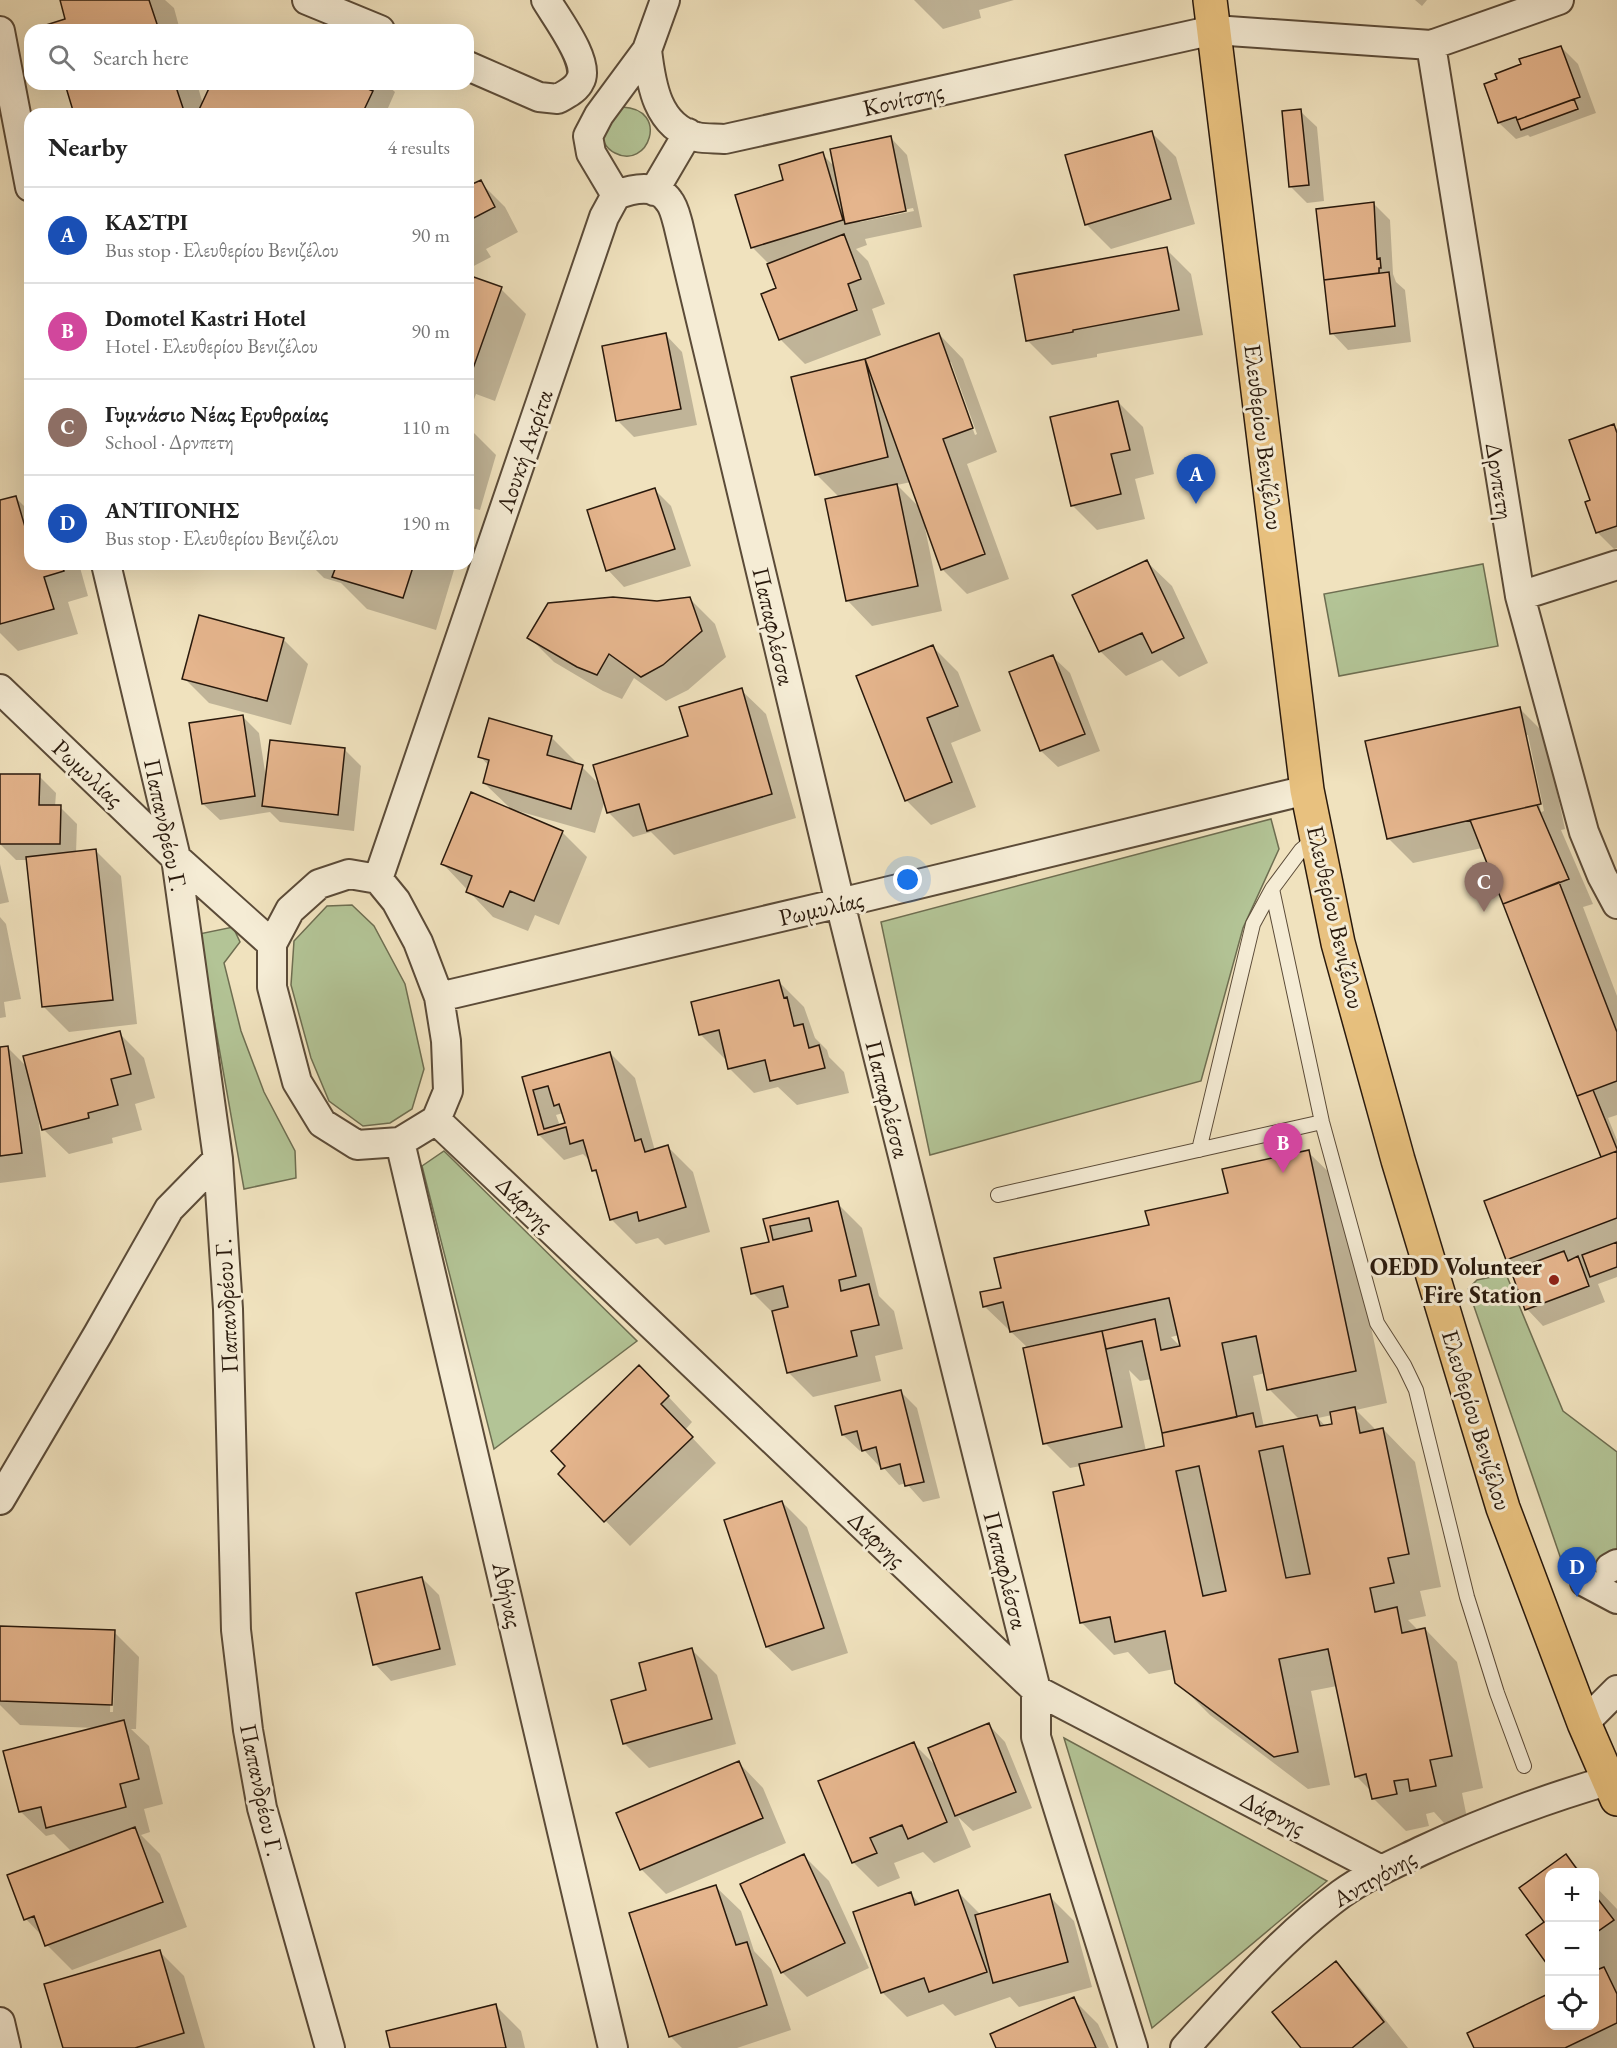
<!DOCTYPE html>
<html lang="en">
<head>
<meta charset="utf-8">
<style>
  :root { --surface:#fff; --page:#f2f2f2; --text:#222; --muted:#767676; --line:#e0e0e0; --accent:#0f766e }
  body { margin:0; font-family:"EB Garamond",serif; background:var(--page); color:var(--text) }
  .controls { position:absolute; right:18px; bottom:18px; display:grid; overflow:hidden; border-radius:12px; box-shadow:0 6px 24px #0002 }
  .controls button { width:54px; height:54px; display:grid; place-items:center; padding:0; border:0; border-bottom:2px solid var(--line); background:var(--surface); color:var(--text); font:30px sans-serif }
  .you { position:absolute; left:908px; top:880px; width:21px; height:21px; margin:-15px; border:4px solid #fff; border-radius:50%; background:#1a73e8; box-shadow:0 0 0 9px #1a73e833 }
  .badge { display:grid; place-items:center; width:39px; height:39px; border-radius:50%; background:var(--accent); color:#fff; font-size:20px; font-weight:700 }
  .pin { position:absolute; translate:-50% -50px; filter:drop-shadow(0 2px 3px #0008) }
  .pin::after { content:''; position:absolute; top:32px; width:21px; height:18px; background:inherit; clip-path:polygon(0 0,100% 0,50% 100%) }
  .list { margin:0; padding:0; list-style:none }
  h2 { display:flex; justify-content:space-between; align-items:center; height:78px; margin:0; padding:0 24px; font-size:26px }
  h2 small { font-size:20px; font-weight:400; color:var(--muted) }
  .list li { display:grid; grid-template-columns:39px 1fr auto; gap:18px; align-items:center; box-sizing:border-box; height:96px; padding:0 24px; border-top:2px solid var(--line) }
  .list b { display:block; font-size:22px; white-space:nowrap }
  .list p { margin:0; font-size:20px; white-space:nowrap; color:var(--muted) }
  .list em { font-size:20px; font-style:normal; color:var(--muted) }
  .icon { flex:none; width:33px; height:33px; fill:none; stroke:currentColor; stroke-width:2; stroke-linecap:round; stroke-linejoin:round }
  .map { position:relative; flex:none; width:1617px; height:2048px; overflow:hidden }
  .search { position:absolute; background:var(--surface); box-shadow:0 6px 24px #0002; left:24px; top:24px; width:450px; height:66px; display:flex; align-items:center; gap:15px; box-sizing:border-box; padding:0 21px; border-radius:18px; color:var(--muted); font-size:22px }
  .panel { position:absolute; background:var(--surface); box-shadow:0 6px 24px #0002; left:24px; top:108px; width:450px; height:462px; border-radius:18px }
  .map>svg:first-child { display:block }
  .green { fill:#b3c496; stroke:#6e6e51; stroke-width:1.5 }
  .shadow { fill:#0003; fill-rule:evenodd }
  .building { fill:#e5b58d; stroke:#29190c; stroke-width:1.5; fill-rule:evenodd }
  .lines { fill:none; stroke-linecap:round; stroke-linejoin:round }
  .lane-casing { stroke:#5b4b38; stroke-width:16 }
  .street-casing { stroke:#5b4b38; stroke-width:32 }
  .primary-casing { stroke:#29190c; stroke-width:36 }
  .lane { stroke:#f5ecd5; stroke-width:14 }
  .street { stroke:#f5ecd5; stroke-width:28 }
  .primary { stroke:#e8c17f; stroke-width:33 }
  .poi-dot { fill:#8f2418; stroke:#f5ecd5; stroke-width:2 }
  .labels { text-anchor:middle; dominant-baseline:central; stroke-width:6; stroke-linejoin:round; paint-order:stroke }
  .street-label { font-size:24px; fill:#29190c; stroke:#f5ecd5 }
  .poi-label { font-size:24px; font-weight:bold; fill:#29190c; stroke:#f5ecd5; text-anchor:end }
</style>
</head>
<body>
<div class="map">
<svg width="1617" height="2048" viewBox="0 0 1617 2048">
  <rect width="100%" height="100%" fill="#f0e2be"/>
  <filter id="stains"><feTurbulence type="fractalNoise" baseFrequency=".00333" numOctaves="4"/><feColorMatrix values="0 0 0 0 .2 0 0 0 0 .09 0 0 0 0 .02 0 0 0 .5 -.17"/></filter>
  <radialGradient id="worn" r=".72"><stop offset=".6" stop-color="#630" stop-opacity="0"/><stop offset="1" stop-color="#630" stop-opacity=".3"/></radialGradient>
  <path class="green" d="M622,107C671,109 648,171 615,153C605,148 603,141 601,131Z
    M1483,564L1498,646L1339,676L1324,594Z
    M1271,819L1279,849L1243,928L1201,1081L930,1155L881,922Z
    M352,905L374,926L405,984L424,1069L412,1109L390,1123L363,1126L329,1101L311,1058L291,985L294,941L327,906Z
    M233,927L240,942L224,963L241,1031L264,1092L295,1151L296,1178L244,1189L199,934Z
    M444,1151L637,1341L494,1449L422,1166Z
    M1506,1274L1563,1411L1617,1452V1587L1579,1565L1562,1562L1468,1289L1477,1280Z
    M1064,1738L1327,1881L1152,2028Z"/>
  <path class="shadow" d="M64,0H165L174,8L180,30H50L67,20Z
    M914,0H1014L979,10L981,18L943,29Z
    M1415,0H1427L1422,6Z
    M1561,47L1578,64L1596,113L1530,137L1528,135L1516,139L1499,123Z
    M66,84H197L203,104L212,84H386L395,92L388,108L394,114H76Z
    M1300,111L1317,127L1324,201L1307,203L1291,187Z
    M1151,132L1176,157L1195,224L1111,249L1086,224Z
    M891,138L907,155L922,227L865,239L867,245L856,249L868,261L885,304L872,309L881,335L805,364L780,339L778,289L768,263L753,248L737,196L785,181L822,154L835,167ZM913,208L914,211L860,222V219Z
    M480,182L505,207L518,232L486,249L491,257L468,269V188Z
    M1373,203L1390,220L1393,274L1396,282L1405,290L1411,342L1348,350L1332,333L1317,210Z
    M1166,249L1191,274L1203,335L1097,354V357L1052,365L1027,340Z
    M468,277L501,289L526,314L495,401L476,394L468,416Z
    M939,334L963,359L997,452L967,464L1009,579L967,594L942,569L927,528H925L942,611L872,626L848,601L827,500L839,497L816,474L793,378L865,361ZM948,362H951L977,434L975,435ZM911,482L921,509L897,485Z
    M666,335L682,352L697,425L634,437L618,421Z
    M1118,402L1143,427L1154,474L1135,479L1145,519L1097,530L1072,505Z
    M1614,426L1617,429V548L1614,549L1597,532L1592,501Z
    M468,427L496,455L480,510L468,507Z
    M655,490L671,506L691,566L624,587L608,570Z
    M15,497L30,512V564H79L88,596L68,602L78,634L18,651L0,633V502Z
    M1147,562L1172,586L1208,663L1179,677L1162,660L1126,676L1101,652L1074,595Z
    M310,564H448L454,570L436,630L367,609L341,583L324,578Z
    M690,599L715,624L726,657L688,690L666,701L634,678L622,699L603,691L554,662L529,637L657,602Z
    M283,639L308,664L291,725L209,703L184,678Z
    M933,647L958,672L981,731L951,743L976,807L931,825L906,800Z
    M1053,657L1070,673L1100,751L1058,767L1041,751L1011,673Z
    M741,690L766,714L796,818L674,855L651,832L633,837L608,812L605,800L595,833L511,809L484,783L489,766L480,756L551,737L576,762V765L582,767L600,785L690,737Z
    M1519,708L1544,733L1565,829L1561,830L1593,904L1583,907L1617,996V1115L1608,1118L1617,1140V1277L1598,1284L1605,1302L1543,1326L1527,1309L1518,1270L1507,1259L1604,1158L1482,848L1413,863L1388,838ZM1525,735H1528L1544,811L1541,812Z
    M242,716L259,733L266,778L345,750L361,766L354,831L280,822L270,812L220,820L203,804Z
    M39,776L56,793L55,807H60L77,824L76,853L96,851L121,876L137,1024L69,1032L44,1007L28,860H16L0,844V808Z
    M562,832L587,857L559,925L535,915L528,931L493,917L443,864Z
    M0,864L9,902L0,904Z
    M0,917L6,924L21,999L4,1002L6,1017L0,1018Z
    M779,982L804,1007L815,1038L827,1050L829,1057L844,1072L849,1093L797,1105L778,1087L754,1093L729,1068L727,1058L725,1059L700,1034Z
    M119,1033L144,1058L155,1098L135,1104L142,1130L112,1138L113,1143L69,1154L44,1130L40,1115L38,1116L46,1177L0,1183V1049L8,1048L28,1068Z
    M610,1053L635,1078L655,1151L668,1147L693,1172L710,1232L665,1245L658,1238L636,1244L611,1219L599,1176L593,1170L591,1162L583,1154L564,1160L539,1135L523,1078ZM563,1113L567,1124L560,1126L556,1115Z
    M1308,1152L1341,1184L1387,1403L1356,1410L1377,1431L1383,1429L1415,1462L1441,1587L1420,1591L1426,1616L1408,1620L1419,1631L1425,1629L1457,1662L1483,1788L1462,1793L1467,1818L1444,1823L1434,1812L1426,1814L1429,1826L1406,1831L1373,1798L1372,1792L1356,1776L1337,1686L1311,1691L1330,1785L1308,1789L1210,1715L1177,1682L1174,1669L1149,1674L1128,1652L1114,1655L1081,1622L1086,1487L1081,1466L1070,1468L1045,1443L1028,1348L984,1306L1002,1289L1229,1194ZM1179,1335L1182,1348L1171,1337ZM1129,1370L1140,1381L1152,1379L1166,1447L1146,1451ZM1265,1373L1269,1389L1300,1420L1264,1427L1253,1376ZM1332,1415L1334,1425L1326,1427L1318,1418Z
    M837,1203L862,1228L879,1296L894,1311L903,1349L875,1356L881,1381L813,1397L788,1372L775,1315L753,1293L771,1243L765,1220Z
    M900,1391L917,1408L940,1498L923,1502L906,1483L899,1485L882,1466L880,1467L864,1450L860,1451L843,1435Z
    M664,1392L692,1422L685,1430L716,1463L630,1546L560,1474Z
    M782,1502L807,1527L848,1653L792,1671L767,1647Z
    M422,1578L439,1595L456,1665L391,1681L375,1664Z
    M0,1627L114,1632L139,1657L136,1729H131L149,1746L163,1804L144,1809L150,1832L141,1835L160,1854L187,1927L72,1970L47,1945L44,1938L26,1919L9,1876L72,1852L54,1834L46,1836L21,1812L96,1728L20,1725L0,1705ZM112,1654H115L113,1712H110Z
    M692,1650L717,1675L736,1744L649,1768L624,1743L648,1691Z
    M989,1725L1005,1742L1032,1808L973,1831L958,1817L971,1847L934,1863L923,1852L894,1863L900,1878L878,1887L853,1862L914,1744L938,1768Z
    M739,1763L763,1788L786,1843L666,1894L641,1869Z
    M804,1856L829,1881L869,1968L807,1997L782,1972Z
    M1566,1856L1582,1872H1550V1964L1528,1935L1546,1922L1521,1889Z
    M1594,1885L1617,1909V2048H1476L1550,2026H1594Z
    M716,1887L741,1911L754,1951L771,1969L791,2030L737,2048H682L671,2037L631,1914Z
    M958,1892L981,1915L1049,1896L1074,1921L1092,1987L1019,2007L1010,1997L955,2016L943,2004L907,2017L882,1992L910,1893L921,1905Z
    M159,1951L184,1976L205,2048H65Z
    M1336,1963L1360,1988L1408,2048H1303Z
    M1073,1999L1098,2024L1109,2048H998Z
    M496,2006L521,2031L525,2048H391Z"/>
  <path class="building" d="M60,0H149L159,30H48L46,25L65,19Z
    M1561,46L1580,97L1517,120L1516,117L1498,123L1484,84L1497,79L1495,74L1521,64L1519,59Z
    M65,84H175L185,114H74Z
    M211,84H362L361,86L373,91L362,114H197Z
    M1574,99L1578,109L1521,130L1517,120Z
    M1301,109L1309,185L1289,187L1282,111Z
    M1152,131L1171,199L1085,225L1065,155Z
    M891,136L906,211L845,224L830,149Z
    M823,152L843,220L751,248L735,195L783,180L779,165Z
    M481,180L495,207L468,221V186Z
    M1374,202L1377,259L1380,258L1381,268H1379V273L1324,280L1316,209Z
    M844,234L861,279L848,284L857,310L779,340L761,294L776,288L767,264Z
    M1167,247L1179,310L1073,330V332L1026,341L1014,275Z
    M1389,272L1395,326L1330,334L1324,280Z
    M468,275L502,287L470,377L468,376Z
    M666,333L681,409L616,421L602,346Z
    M939,333L973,428L943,439L985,554L941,570L865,359Z
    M865,359L888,457L815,475L791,377Z
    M1118,401L1130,450L1111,454L1121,494L1071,506L1050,417Z
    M1614,424L1617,433V526L1596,533L1585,502L1590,500L1569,440Z
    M897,484L918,586L846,601L825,499Z
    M655,488L675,549L606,571L587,510Z
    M16,496L30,544V564H62L64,571L44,577L54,609L0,624V500Z
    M1147,560L1184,638L1152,653L1142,633L1099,652L1072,595Z
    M337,564H414L403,598L332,577Z
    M613,597L657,601L690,597L702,631L663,665L641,677L609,654L597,675L577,667L527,638L548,603Z
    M199,615L284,638L267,701L182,679Z
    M933,645L958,706L927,718L952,782L905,801L856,676Z
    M1053,655L1085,734L1040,751L1009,672Z
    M742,688L772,794L647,831L639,804L607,813L593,765L688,736L679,707Z
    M1520,707L1541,804L1387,839L1365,741Z
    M243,715L255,796L202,804L189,723Z
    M489,718L552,736L547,755L583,765L571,809L483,783L489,760L478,757Z
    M270,740L345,748L338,815L262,806Z
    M0,774H40L39,805H61L60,844H0Z
    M471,792L563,831L534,901L510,891L503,907L466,892L472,876L441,864Z
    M1537,805L1569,879L1503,904L1470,820Z
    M96,849L113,1000L42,1007L26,857Z
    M1559,882L1617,1032V1081L1577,1096L1503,904Z
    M779,980L784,998L787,997L794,1026L803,1024L809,1048L819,1045L825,1068L770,1081L765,1060L728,1069L719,1030L699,1035L691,1002Z
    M120,1031L131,1074L111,1079L118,1105L88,1113L89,1118L42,1130L23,1056Z
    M8,1046L22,1153L0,1156V1047Z
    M610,1052L635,1141L641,1139L645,1152L668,1145L686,1207L639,1221L637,1212L610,1220L596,1170L592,1171L583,1140L570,1144L566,1127L538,1135L522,1077ZM548,1086L554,1106L559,1104L565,1123L544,1129L533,1090Z
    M1593,1090L1617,1149V1151L1601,1157L1577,1096Z
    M1309,1150L1356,1371L1267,1390L1256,1336L1222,1343L1237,1417L1162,1433L1142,1341L1106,1349L1102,1331L1155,1319L1161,1350L1180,1346L1169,1298L1010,1332L1003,1302L983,1307L980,1292L1001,1288L994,1258L1149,1225L1145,1211L1228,1193L1222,1169Z
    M1617,1151V1218L1506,1260L1484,1201Z
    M838,1201L856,1276L839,1280L841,1291L869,1284L879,1325L851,1331L857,1356L787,1373L772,1311L788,1307L783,1286L751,1294L741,1248L769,1242L763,1219ZM809,1218L812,1231L773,1240L770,1226Z
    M1617,1242V1267L1590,1277L1582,1255Z
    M1564,1251L1568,1261L1578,1256L1589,1286L1525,1310L1511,1271Z
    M1102,1331L1122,1427L1043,1444L1023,1348Z
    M639,1365L669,1396L661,1404L693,1437L604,1522L558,1474L565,1466L551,1451Z
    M901,1390L924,1482L905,1486L900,1464L881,1469L876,1447L862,1451L857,1431L842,1435L835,1406Z
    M1355,1407L1360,1433L1383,1428L1409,1554L1388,1558L1394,1583L1370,1588L1375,1612L1397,1607L1402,1633L1425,1628L1452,1756L1430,1760L1436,1786L1410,1791L1408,1779L1394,1781L1397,1794L1372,1799L1366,1774L1355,1777L1328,1649L1279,1659L1298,1752L1274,1757L1175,1683L1165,1631L1115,1642L1110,1617L1080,1623L1053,1492L1084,1485L1079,1464L1164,1446L1162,1433L1253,1413L1256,1427L1317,1415L1320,1426L1332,1424L1330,1412ZM1283,1446L1310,1574L1286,1578L1259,1451ZM1199,1466L1226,1591L1203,1596L1176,1471Z
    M782,1501L824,1628L766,1647L724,1520Z
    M422,1577L440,1649L373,1665L356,1593Z
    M0,1626L115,1630L112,1705L0,1701Z
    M692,1648L712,1719L623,1744L611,1700L646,1690L639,1663Z
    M124,1720L139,1779L120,1784L126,1807L46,1828L41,1807L19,1812L3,1751Z
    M989,1723L1016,1792L955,1816L928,1748Z
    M914,1742L947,1822L908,1839L902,1825L870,1838L877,1853L852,1863L818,1781Z
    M739,1761L763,1818L640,1870L616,1813Z
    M135,1827L163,1902L45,1946L34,1916L24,1920L7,1875Z
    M804,1854L845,1943L781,1973L740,1884Z
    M1566,1854L1579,1872H1550L1549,1967L1526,1935L1544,1922L1519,1888Z
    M716,1885L736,1945L747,1942L767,2005L669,2037L629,1913Z
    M958,1890L987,1972L929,1992L924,1978L881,1993L853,1912L911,1892L915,1905Z
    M1050,1894L1068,1962L993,1983L975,1915Z
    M1594,1894L1614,1920L1594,1934Z
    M160,1950L184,2033L135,2048H63L44,1984Z
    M1336,1961L1384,2022L1352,2048H1301L1272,2012Z
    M1604,1967L1617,1994V2023L1565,2048H1474L1467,2033L1550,1993V2026H1594V1971Z
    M1074,1997L1096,2048H996L990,2034Z
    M496,2004L506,2048H390L386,2031Z"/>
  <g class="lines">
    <g class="lane-casing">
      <path id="lane" d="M1316,837L1301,850L1272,889L1322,1122L1377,1323L1404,1365L1416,1390L1467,1597L1497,1693L1524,1766
        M1199,1150L1253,924L1272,889
        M998,1195L1322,1122"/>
    </g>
    <g class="street-casing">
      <path id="street" d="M307,0L380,30
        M0,31L30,187
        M1431,45L1520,596L1584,832L1602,876L1617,904
        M647,50C651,84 657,127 697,137C706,139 716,138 725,139L1214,30L1431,45L1559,0
        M468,66L539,97L558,99C566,94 576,90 580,81C591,63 556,17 546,0
        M654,191L688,133
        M616,195C632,189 657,183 669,201C674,207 676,217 678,224L840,903L1036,1690V1737L1133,2048
        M616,195L591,153L588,136L599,115L647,50L665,0
        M106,564L176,858L218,1159L228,1309L236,1630L248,1730L262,1808L330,2048
        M1520,596L1617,565
        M0,689L176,858L272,944
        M349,874L378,879L396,901L418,942L439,997L446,1041L448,1091L436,1120L400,1142L357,1145L322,1123L297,1082L272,987V944L290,910L319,884Z
        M378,879L604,217L616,195
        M439,997L840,903L1307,790
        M436,1120L1036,1690L1381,1870
        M400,1142L613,2048
        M0,1500L98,1334L169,1209L218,1159
        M1610,1568L1617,1564
        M1585,1582L1617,1599
        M1584,1723L1617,1690
        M0,2022L6,2048
        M1185,2048C1233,1994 1283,1937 1341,1894C1366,1876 1394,1864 1421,1851C1483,1822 1545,1799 1610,1780L1617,1779"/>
    </g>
    <g class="primary-casing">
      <path id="primary" d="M1210,0L1307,790L1338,943L1398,1160L1503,1508L1584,1723L1617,1799"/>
    </g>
    <use href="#lane" class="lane"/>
    <use href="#street" class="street"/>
    <use href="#primary" class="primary"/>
  </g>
  <circle class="poi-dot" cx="1554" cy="1280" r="6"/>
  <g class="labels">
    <g class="street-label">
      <text transform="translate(903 99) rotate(-13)">Κονίτσης</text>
      <text transform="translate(1264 437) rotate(83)">Ελευθερίου Βενιζέλου</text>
      <text transform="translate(524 451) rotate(-71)">Λουκή Ακρίτα</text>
      <text transform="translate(1500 481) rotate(81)">Δρνπετη</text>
      <text transform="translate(774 626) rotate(77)">Παπαφλέσσα</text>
      <text transform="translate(88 773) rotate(43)">Ρωμυλίας</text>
      <text transform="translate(166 825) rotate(78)">Παπανδρέου Γ.</text>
      <text transform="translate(821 908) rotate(-13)">Ρωμυλίας</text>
      <text transform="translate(1336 917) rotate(77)">Ελευθερίου Βενιζέλου</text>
      <text transform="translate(888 1099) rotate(76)">Παπαφλέσσα</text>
      <text transform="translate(525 1204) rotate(44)">Δάφνης</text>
      <text transform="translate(226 1306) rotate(-93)">Παπανδρέου Γ.</text>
      <text transform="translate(1477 1420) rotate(73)">Ελευθερίου Βενιζέλου</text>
      <text transform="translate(877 1539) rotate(44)">Δάφνης</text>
      <text transform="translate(1006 1570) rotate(76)">Παπαφλέσσα</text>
      <text transform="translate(508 1595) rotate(77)">Αθήνας</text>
      <text transform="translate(262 1790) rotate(78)">Παπανδρέου Γ.</text>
      <text transform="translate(1273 1813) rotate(27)">Δάφνης</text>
      <text transform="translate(1374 1878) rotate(-30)">Αντιγόνης</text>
    </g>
    <g class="poi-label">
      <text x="1542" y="1266">OEDD Volunteer<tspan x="1542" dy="28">Fire Station</tspan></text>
    </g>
  </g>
  <rect width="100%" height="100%" filter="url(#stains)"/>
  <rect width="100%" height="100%" fill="url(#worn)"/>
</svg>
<div class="controls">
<button>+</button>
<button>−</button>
<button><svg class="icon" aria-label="locate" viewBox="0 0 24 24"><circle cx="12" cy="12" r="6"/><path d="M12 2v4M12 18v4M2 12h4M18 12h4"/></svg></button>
</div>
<div class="you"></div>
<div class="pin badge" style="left:1196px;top:504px;background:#1a4fb4">A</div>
<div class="pin badge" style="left:1283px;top:1173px;background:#d1479c">B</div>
<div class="pin badge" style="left:1484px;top:912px;background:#8d6e63">C</div>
<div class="pin badge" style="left:1577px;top:1597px;background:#1a4fb4">D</div>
<div class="search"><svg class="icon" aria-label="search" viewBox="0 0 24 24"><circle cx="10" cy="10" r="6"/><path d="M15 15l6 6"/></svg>Search here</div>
<section class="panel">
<h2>Nearby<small>4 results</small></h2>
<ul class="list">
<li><span class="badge" style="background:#1a4fb4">A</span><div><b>ΚΑΣΤΡΙ</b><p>Bus stop · Ελευθερίου Βενιζέλου</p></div><em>90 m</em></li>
<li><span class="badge" style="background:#d1479c">B</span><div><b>Domotel Kastri Hotel</b><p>Hotel · Ελευθερίου Βενιζέλου</p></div><em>90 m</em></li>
<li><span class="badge" style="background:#8d6e63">C</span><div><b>Γυμνάσιο Νέας Ερυθραίας</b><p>School · Δρνπετη</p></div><em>110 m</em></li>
<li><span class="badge" style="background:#1a4fb4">D</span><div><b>ΑΝΤΙΓΟΝΗΣ</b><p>Bus stop · Ελευθερίου Βενιζέλου</p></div><em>190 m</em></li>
</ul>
</section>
</div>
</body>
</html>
